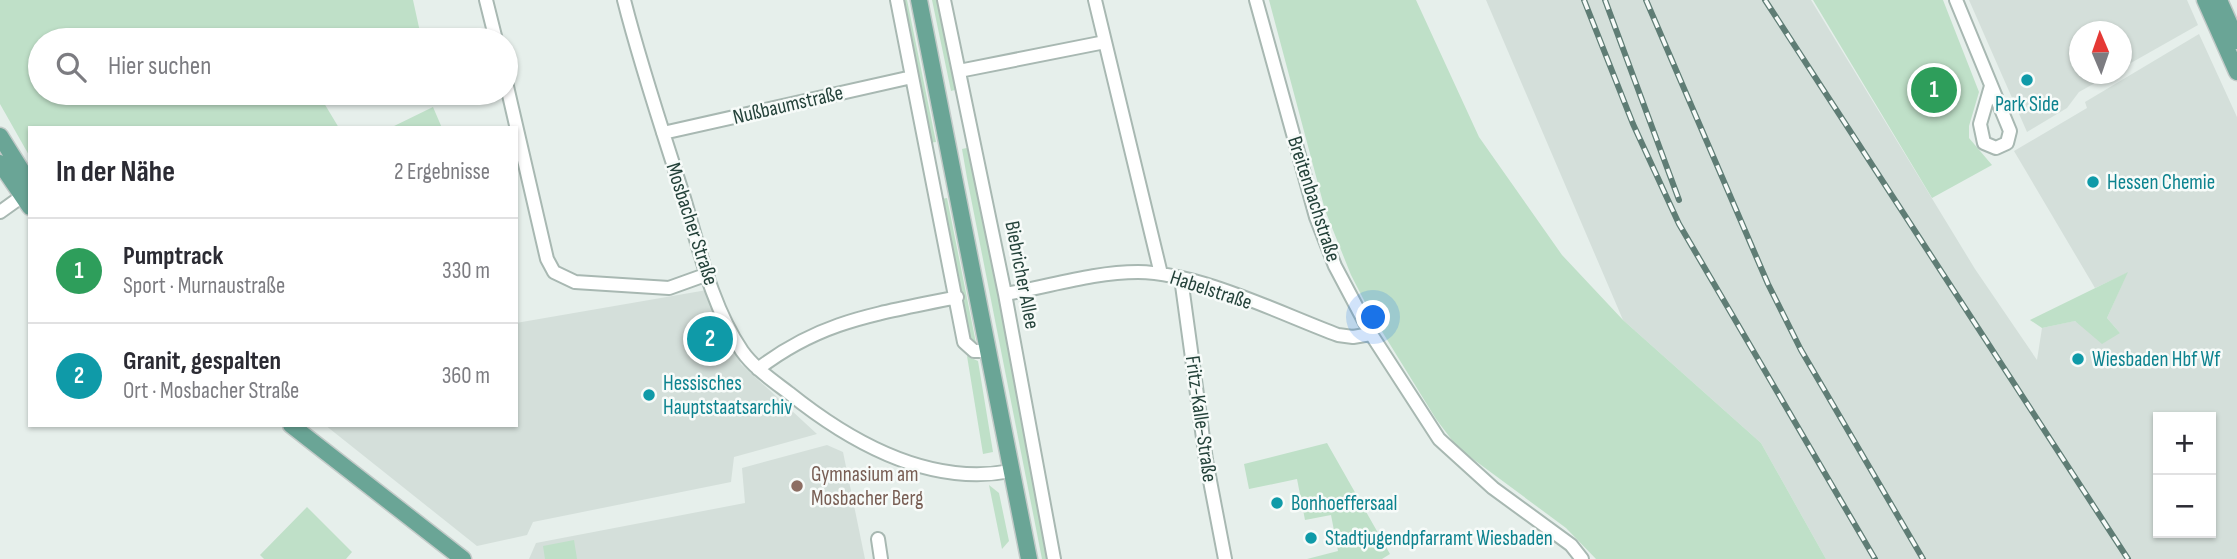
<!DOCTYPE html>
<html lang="de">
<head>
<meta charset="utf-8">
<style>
  :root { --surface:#fff; --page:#f2f2f3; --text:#2b2b33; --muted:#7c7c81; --line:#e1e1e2; --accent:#855347 }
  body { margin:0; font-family:"Sofia Sans Condensed",sans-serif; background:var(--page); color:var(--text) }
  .controls { position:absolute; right:21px; bottom:21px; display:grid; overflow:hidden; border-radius:0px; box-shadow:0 2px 5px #0004 }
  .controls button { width:63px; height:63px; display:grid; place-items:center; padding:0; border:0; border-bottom:2px solid var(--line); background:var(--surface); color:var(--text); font:35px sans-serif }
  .compass { position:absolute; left:2069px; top:21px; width:63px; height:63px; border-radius:50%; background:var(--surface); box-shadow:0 2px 5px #0004; rotate:358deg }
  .you { position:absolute; left:1374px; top:318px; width:24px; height:24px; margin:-18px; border:5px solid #fff; border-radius:50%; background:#1a73e8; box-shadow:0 0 0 10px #1a73e833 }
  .badge { display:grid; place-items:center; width:46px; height:46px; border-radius:50%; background:var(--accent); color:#fff; font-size:23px; font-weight:700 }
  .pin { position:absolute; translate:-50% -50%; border:4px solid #fff; box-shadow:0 2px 7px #0006 }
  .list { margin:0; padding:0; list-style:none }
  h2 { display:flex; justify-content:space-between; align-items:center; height:91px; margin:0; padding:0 28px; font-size:30px }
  h2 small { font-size:23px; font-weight:400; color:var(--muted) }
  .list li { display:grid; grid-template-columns:46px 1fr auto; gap:21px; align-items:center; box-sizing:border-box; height:105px; padding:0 28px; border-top:2px solid var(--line) }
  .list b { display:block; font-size:26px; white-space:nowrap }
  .list p { margin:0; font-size:23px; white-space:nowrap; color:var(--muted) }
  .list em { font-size:23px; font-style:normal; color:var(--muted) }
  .icon { flex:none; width:38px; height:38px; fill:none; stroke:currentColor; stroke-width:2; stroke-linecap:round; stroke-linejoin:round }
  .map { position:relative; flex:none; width:2237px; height:559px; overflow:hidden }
  .search { position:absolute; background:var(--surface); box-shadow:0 2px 5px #0004; left:28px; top:28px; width:490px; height:77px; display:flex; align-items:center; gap:18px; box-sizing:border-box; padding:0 24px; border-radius:38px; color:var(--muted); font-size:26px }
  .panel { position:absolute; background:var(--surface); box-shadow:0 2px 5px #0004; left:28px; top:126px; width:490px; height:301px; border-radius:0px }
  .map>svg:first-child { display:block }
  .built { fill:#d4dfda; fill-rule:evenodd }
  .green { fill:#bfe0c8 }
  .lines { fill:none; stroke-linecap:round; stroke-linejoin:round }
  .minor-casing { stroke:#a8b8b2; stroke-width:16 }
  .major-casing { stroke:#c2cac8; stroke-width:19 }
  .minor { stroke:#fff; stroke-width:12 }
  .major { stroke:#6aa596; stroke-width:16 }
  .rail-casing { stroke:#5f7d75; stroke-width:6 }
  .rail { stroke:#f7fbf9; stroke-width:3.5; stroke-dasharray:10; stroke-linecap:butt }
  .culture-dot { fill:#0f9aa8; stroke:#f7fbf9; stroke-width:2.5 }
  .education-dot { fill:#8d6e63; stroke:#f7fbf9; stroke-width:2.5 }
  .labels { text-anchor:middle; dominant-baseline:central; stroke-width:5; stroke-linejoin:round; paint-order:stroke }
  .culture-label { font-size:21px; fill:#0d838f; stroke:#f7fbf9; text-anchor:start }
  .street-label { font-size:21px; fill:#24423a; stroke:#f7fbf9 }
  .education-label { font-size:21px; fill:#785e54; stroke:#f7fbf9; text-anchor:start }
</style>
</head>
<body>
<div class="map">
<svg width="2237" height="559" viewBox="0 0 2237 559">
  <rect width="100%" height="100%" fill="#e6efeb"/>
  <path class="built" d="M1486,0H1811L1975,269L2037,360L2042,328L2074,321L2120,333L2107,318L2127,273L2095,288L2014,151L2087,108L2085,102L2199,34L2237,117V559H1826L1761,443L1623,320ZM2158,417H2211V533H2158Z
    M1969,0H2187L2198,25L2122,68V32H2080V74H2111L2079,92L2067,108L2027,132Z
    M707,290L741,364L817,434L734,457L731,482L533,522L527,535L477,546L325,425H516V323Z
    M827,445L843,452L865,559H529L536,543L745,503L742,468Z"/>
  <path class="green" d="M0,0H413L420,32L401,40H40V93H318L339,128H30V157L0,104Z
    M900,0H907L936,142L929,143Z
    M932,0H940L959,89L951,91Z
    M1269,0H1416L1479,137L1562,255L1623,320L1761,443L1826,559H1596L1566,528L1458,448L1436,419L1370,312L1351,275L1325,210Z
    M1813,0H1943L1979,92L1969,126V138L1992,165L1932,198Z
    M433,107L442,128H390Z
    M971,147L1050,559H1042L967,178L962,149Z
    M947,198L977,348L968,342L941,199Z
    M2128,272L2107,318L2120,333L2102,344L2075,321L2042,328L2030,320Z
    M967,356L978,361L993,452L983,454Z
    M1327,443L1390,554L1382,559H1307L1338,551L1331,515L1305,520L1297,479L1249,489L1244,464Z
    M989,485L999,493L1009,541L1002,549Z
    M307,507L352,552L346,559H264L260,555Z
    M574,540L577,559H545L543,546Z"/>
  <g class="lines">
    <g class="minor-casing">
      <path id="minor" d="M486,0L496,40
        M624,0C641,67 663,132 684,198C699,248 712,307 742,351C754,368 772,380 789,393C850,442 929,487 1011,471
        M897,0L964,342L974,351H989
        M944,0L1005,294L1054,559
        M1095,0L1161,274
        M1256,0L1316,217L1335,266L1371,334L1439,439L1493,488L1571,545L1582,559
        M1956,0L2010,131L2007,143L1996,148L1984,143L1980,124L1991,86
        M959,71L1105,42
        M506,82L547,259L554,272L575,282L669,288L708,274
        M663,133L912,77
        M0,212L28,192
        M1181,278L1206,460L1225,559
        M1005,294C1048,287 1093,272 1138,272C1200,273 1279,313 1338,335L1353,337L1371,334
        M758,369C823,319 879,314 957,297
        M878,539L881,559"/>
    </g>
    <g class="major-casing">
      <path id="major" d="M919,0L1029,559
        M2205,0L2237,72
        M2219,0L2237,41
        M0,136L30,184
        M0,163L30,207
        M291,425L463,559"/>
    </g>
    <use href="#minor" class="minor"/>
    <use href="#major" class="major"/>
    <g class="rail-casing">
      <path id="rail" d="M1584,0L1633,124L1679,224L1875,559
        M1605,0L1679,200
        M1646,0L1768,284L1801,350L1923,559
        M1765,0L2128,559"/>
    </g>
    <use href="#rail" class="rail"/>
  </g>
  <g class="culture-dot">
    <circle cx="2027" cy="80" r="7"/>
    <circle cx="2093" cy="182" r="7"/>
    <circle cx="2078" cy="359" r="7"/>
    <circle cx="649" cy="395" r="7"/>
    <circle cx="1277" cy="503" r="7"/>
    <circle cx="1311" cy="538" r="7"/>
  </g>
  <circle class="education-dot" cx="797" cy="486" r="7"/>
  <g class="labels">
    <g class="culture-label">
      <text x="2027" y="104" text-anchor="middle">Park Side</text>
      <text x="2107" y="182">Hessen Chemie</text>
      <text x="2092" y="359">Wiesbaden Hbf Wf</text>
      <text x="663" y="383">Hessisches<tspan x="663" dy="24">Hauptstaatsarchiv</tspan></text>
      <text x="1291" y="503">Bonhoeffersaal</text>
      <text x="1325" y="538">Stadtjugendpfarramt Wiesbaden</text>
    </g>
    <g class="street-label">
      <text transform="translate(788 105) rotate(-13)">Nußbaumstraße</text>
      <text transform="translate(1314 199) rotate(72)">Breitenbachstraße</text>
      <text transform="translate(692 224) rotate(72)">Mosbacher Straße</text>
      <text transform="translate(1022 275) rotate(79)">Biebricher Allee</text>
      <text transform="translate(1211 290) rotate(18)">Habelstraße</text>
      <text transform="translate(1201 419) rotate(82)">Fritz-Kalle-Straße</text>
    </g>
    <g class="education-label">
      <text x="811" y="474">Gymnasium am<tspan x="811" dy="24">Mosbacher Berg</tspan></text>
    </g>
  </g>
</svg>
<div class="controls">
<button>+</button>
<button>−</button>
</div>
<svg class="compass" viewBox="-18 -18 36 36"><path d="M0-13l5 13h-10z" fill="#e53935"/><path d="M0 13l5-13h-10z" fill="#7c7c81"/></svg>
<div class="you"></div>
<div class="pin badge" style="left:1934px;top:90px;background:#2e9e5b">1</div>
<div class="pin badge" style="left:710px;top:339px;background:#0f9aa8">2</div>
<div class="search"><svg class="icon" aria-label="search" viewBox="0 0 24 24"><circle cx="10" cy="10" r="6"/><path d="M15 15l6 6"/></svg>Hier suchen</div>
<section class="panel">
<h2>In der Nähe<small>2 Ergebnisse</small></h2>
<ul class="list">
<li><span class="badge" style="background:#2e9e5b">1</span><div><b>Pumptrack</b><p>Sport · Murnaustraße</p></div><em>330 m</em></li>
<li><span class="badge" style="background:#0f9aa8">2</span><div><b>Granit, gespalten</b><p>Ort · Mosbacher Straße</p></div><em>360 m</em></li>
</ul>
</section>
</div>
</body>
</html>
